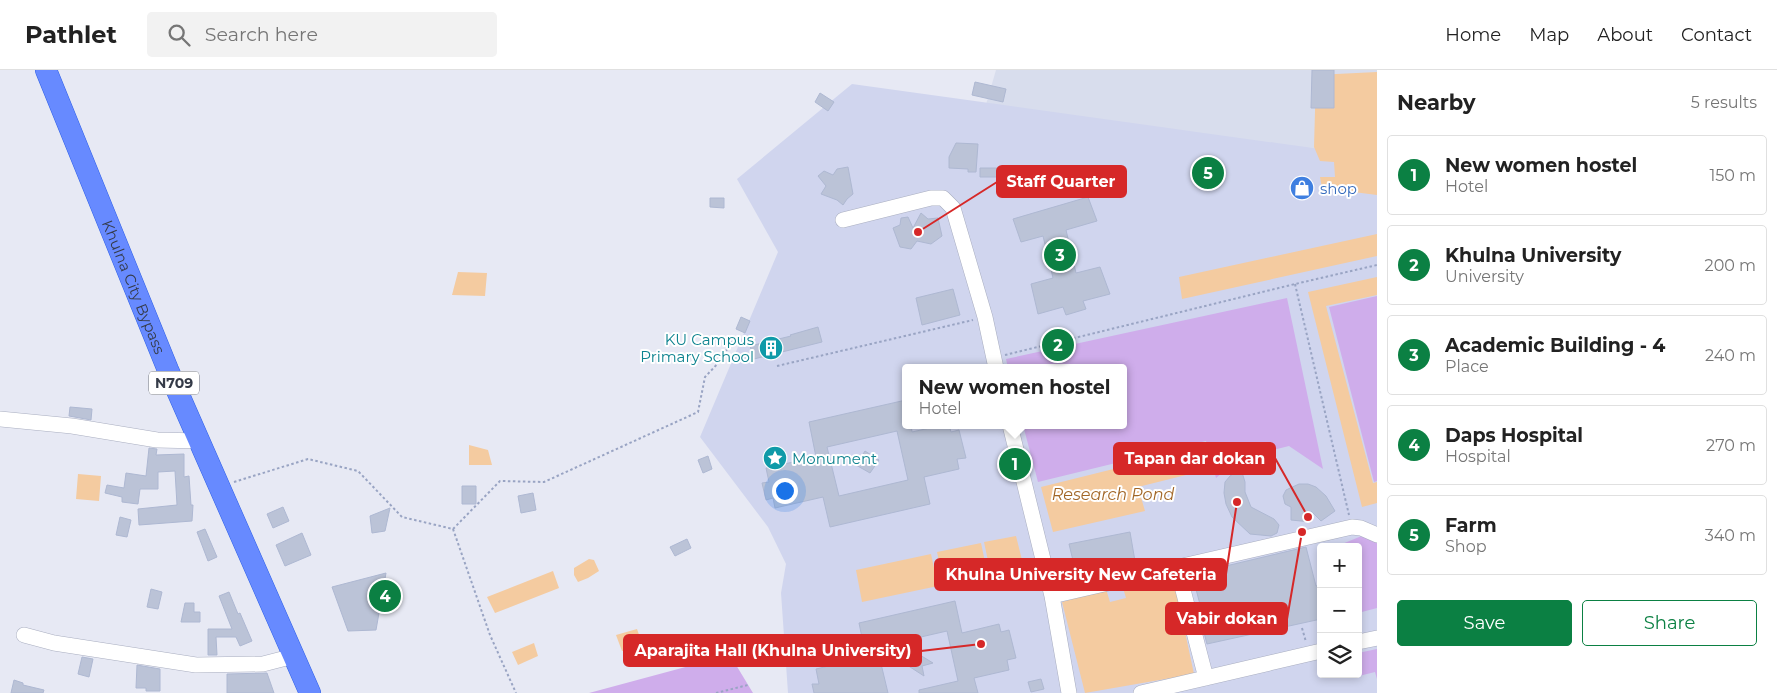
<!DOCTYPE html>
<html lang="en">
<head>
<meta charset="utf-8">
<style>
  :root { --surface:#fff; --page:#f2f2f2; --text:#222; --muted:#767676; --line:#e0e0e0; --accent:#0b8043 }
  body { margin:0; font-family:Montserrat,sans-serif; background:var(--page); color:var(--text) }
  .controls { position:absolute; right:15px; bottom:15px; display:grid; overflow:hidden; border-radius:5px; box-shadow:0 2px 8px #0003 }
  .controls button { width:45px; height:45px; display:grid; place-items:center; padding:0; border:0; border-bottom:1px solid var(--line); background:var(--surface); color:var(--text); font:25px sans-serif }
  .you { position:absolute; left:784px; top:420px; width:18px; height:18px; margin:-12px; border:4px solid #fff; border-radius:50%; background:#1a73e8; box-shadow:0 0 0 8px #1a73e833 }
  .badge { display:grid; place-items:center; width:32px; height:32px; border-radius:50%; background:var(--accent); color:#fff; font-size:16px; font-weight:700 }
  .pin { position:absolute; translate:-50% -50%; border:2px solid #fff; box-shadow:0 1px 5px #0006 }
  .popup { position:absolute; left:902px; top:294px; width:225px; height:65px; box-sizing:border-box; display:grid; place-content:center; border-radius:5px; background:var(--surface); filter:drop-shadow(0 1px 4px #0005); font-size:16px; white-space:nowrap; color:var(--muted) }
  .popup b { font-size:19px; color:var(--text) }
  .popup::after { content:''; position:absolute; left:50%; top:100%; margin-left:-10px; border:10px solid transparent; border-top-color:var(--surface) }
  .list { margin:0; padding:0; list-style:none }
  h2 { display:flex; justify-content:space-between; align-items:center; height:65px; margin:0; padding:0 20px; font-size:21px }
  h2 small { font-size:16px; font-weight:400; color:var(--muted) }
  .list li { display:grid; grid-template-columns:32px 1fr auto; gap:15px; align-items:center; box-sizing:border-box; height:80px; margin:0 10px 10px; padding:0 10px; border:1px solid var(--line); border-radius:5px }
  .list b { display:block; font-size:19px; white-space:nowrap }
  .list p { margin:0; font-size:16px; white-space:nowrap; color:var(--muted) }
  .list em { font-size:16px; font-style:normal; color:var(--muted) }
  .actions { display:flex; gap:10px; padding:15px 20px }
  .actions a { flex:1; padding:11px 0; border:1px solid var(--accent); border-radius:5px; text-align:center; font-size:18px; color:var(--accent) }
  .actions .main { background:var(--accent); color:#fff }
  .icon { flex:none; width:28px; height:28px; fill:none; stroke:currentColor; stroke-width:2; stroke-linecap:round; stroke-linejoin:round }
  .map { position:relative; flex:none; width:1377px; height:623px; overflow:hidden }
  header { display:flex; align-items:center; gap:30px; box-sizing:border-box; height:70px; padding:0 25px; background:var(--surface); border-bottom:1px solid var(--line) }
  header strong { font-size:24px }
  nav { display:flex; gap:28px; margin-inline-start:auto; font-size:18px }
  .search { width:350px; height:45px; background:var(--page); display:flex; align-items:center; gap:12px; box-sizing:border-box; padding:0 18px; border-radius:5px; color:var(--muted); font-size:19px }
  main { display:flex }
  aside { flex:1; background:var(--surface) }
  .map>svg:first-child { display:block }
  .residential { fill:#d8dded }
  .education { fill:#d0d5ee; fill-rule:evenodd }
  .green { fill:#cfadeb }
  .water { fill:#f4cba0 }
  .building { fill:#bbc3d7; stroke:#aeb8d2; fill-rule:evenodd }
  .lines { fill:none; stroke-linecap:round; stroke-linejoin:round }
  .minor-casing { stroke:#a9aec0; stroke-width:16 }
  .highway-casing { stroke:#2f60e6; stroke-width:22 }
  .path { stroke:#99a4c3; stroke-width:2; stroke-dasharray:2.5 2.5; stroke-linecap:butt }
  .minor { stroke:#fff; stroke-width:15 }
  .highway { stroke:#678aff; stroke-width:21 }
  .labels { text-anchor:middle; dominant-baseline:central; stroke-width:4; stroke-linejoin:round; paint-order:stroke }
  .shield { fill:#fff; stroke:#72767f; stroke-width:1 }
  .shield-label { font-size:14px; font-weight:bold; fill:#353b48 }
  .shop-label { font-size:15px; fill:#366cbe; stroke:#fff; text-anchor:start }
  .street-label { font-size:15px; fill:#353b48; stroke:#fff }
  .culture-label { font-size:15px; fill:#0d838f; stroke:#fff; text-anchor:end }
  .water-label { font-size:16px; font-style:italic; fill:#a16525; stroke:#fff }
  .leader { fill:none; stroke:#d62828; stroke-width:2 }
  .callout-dot { fill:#d62828; stroke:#fff; stroke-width:2 }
  .callout { fill:#d62828; stroke:#d62828; stroke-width:2 }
  .callout-label { font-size:16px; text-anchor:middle; font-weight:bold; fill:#fff }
</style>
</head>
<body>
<header>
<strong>Pathlet</strong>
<div class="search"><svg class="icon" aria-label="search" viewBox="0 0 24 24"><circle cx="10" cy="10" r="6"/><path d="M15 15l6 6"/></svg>Search here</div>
<nav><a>Home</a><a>Map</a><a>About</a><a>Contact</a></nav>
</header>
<main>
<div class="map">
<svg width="1377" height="623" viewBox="0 0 1377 623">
  <rect width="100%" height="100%" fill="#e7e9f4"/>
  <path class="residential" d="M996,0H1377V109L962,117Z"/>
  <path class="education" d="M852,14L1377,87V623H788L781,523L786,494L768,457L700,367L778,182L737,109ZM906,298H1124V355H906ZM1321,477H1358V604H1321Z"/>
  <path class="green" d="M1377,226V411L1374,412L1329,237Z
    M1287,228L1323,399L1289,376L1238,389L1216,408L1206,371L1038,412L1023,355H1124V298H1008L1006,289Z
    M1364,465L1377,472V538L1358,543V477H1342V474Z
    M1377,579V609L1375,602L1359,606L1358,583Z
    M730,585L753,623H589Z"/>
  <path class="water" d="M1377,2V125L1322,118L1320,107H1335L1334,92L1320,91L1314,77L1316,5Z
    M1377,164V186L1182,229L1179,207Z
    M458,202L487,203L485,226L452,225Z
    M1377,207V225L1326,236L1373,413L1377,412V433L1362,437L1308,222Z
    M469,375L488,380L492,395H469Z
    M1206,376L1210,399L1138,417L1145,441L1053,462L1041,417Z
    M78,404L101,406L99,431L76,429Z
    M1016,466L1024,498L991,505L984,472Z
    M981,473L988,506L944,515L937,482Z
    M931,484L938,516L862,532L856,500Z
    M589,489L594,490L599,501L588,508L578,512L574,505V498Z
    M553,501L559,518L495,543L487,527Z
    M1173,506L1194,604L1085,623L1062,532L1106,519L1110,532L1126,528L1123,518Z
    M637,559L643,576L622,581L616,565Z
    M534,573L538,586L518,595L512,582Z"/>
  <path class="building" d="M1312,0H1334V38H1311Z
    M975,12L1006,19L1003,32L972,25Z
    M820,23L834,32L828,41L815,32Z
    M956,73L978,74L976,102H968V99L949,98V87Z
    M848,97L853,124L847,129L843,135L837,130L821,124L826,116L818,106L824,101L833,105L837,99Z
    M980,98H997V107H980Z
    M1088,127L1097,151L1066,160L1076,203L1100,197L1110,224L1083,231L1086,239L1066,245L1063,237L1038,244L1031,214L1053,208L1043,166L1021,172L1013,149Z
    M710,128H724V138L710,137Z
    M921,143L928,149L938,148L942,166L931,174L917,171L911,179L900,177L893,158L900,155L901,148L908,147L913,158Z
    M953,219L960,245L922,255L916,228Z
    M741,247L750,251L745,263L736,259Z
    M818,257L822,272L754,289L750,276L791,266L790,265Z
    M906,330V355H911L912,362L943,355H949L951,362L959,360L966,388L957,389L959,399L924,407L930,434L830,457L823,427L775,438L773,428L766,430L762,413L769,412L766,398L816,387L809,352ZM897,361L908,410L839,426L827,377Z
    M70,337L92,339L91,350L69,346Z
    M149,378L157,379L156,385L184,384V407L189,406L191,435H193L192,451L139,455L138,439L177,435L175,401L158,402V419H140L138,434L122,432V427L105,423L107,415L124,418L126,403L146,406Z
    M865,381L879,390L870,403L856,395Z
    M708,386L712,399L703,403L698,390Z
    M1241,399L1245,412V422L1251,437L1274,449L1279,455L1277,463L1271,466L1250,464L1232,447L1226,434L1224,423L1225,412L1230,406Z
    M1299,414H1308L1316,417L1326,426L1335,441L1321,451L1311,441V452L1291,450V437L1285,434L1283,426L1286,420Z
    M462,416H476V434H462Z
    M533,423L536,440L521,443L518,426Z
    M283,437L289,451L273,458L267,444Z
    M390,438L385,461L372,463L370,446Z
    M120,447L131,450L127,467L116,465Z
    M205,459L217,487L208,491L197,462Z
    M1130,462L1135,491L1076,503L1069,474Z
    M302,463L311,485L285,496L276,475Z
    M687,469L691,478L675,486L670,477Z
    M1306,477L1316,516L1321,515V549L1207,574L1199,543L1202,542L1192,504Z
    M386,503L376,560L348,561L332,517Z
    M151,519L162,522L158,539L147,537Z
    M229,522L238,544L240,543L252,571L240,576L236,567H216L217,585H208V559H232L219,526Z
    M955,531L962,563L999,554L1001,562L1009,560L1016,588L1007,590L1009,600L974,608L978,623H919V620L958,611L947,561L877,577L888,623H814L812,614H819L816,599L866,587L859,553Z
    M185,533H194V542H200V552H181Z
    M915,582L933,593L922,596L924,606L907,595Z
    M82,587L93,589L89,607L78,604Z
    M137,595L160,599V621H146V618H136Z
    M267,603L274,623H227V604Z
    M1041,609L1044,619L1031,622L1028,612Z
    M14,610L23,613V615L44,620L43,623H11Z"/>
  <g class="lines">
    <g class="minor-casing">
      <path id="minor" d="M843,150L931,128H943L953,138L985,247L996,298
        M0,349L72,356L157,370L200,371
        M1010,355L1052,526L1069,623
        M1177,497L1206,608
        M1052,526L1352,457L1361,458L1377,465
        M24,565L54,573L196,595L263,594L294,586
        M1358,572L1377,568
        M1141,623L1321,581"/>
    </g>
    <g class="highway-casing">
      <g id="highway">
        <path id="s1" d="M46,0L168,300L310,623"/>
      </g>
    </g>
    <path class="path" d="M1295,214L1349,445
      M1005,285L1295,214L1377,195
      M777,296L973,250
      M234,412L308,389L358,401L402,447L453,459L500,411L544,412L698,342L705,307L722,289L731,271
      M453,459L490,565L516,623
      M1302,558L1306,572
      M716,623L748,615"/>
    <use href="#minor" class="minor"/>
    <use href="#highway" class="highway"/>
  </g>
  <defs>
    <g id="shop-disc" transform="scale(1.25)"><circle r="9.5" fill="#3f7fe0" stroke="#fff"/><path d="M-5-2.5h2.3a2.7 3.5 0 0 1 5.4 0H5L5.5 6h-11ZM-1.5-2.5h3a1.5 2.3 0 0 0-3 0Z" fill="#fff"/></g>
    <g id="building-disc" transform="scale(1.25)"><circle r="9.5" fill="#0f9aa8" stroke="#fff"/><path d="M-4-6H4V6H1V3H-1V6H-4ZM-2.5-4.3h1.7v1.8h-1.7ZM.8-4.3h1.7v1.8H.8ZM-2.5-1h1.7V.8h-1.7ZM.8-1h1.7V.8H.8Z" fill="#fff"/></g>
    <g id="sight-disc" transform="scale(1.25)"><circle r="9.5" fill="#0f9aa8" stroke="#fff"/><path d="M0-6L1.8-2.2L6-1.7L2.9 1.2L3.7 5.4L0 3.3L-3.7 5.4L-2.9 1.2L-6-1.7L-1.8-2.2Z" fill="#fff"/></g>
  </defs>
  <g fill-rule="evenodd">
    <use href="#shop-disc" x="1302" y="118"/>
    <use href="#building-disc" x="771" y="278"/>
    <use href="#sight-disc" x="775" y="388"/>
  </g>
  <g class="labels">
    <rect class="shield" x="149" y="301.5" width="50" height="23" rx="4"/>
    <g class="shield-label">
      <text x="174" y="313">N709</text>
    </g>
    <g class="shop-label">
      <text x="1320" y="118">shop</text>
    </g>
    <g class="street-label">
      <text stroke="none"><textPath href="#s1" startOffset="234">Khulna City Bypass</textPath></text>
    </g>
    <g class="culture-label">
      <text x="754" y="269">KU Campus<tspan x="754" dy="17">Primary School</tspan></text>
      <text x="792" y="388" text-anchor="start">Monument</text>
    </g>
    <g class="water-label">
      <text x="1113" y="424">Research Pond</text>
    </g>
  </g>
  <path class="leader" d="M918 162L997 112M1308 447L1275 388M1237 432L1226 504M1302 462L1287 549M981 574L921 581"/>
  <g class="callout-dot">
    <circle cx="918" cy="162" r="5"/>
    <circle cx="1308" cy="447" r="5"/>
    <circle cx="1237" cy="432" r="5"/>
    <circle cx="1302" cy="462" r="5"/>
    <circle cx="981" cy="574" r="5"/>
  </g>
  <g class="callout">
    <rect x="997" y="96" width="129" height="31" rx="5"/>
    <rect x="1114" y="373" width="161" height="31" rx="5"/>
    <rect x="935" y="489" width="291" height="31" rx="5"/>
    <rect x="1166" y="533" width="121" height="31" rx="5"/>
    <rect x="624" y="565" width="297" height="31" rx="5"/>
  </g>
  <g class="callout-label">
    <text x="1061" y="117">Staff Quarter</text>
    <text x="1195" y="394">Tapan dar dokan</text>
    <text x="1081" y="510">Khulna University New Cafeteria</text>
    <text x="1227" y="554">Vabir dokan</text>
    <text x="773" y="586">Aparajita Hall (Khulna University)</text>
  </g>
</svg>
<div class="controls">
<button>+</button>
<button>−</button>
<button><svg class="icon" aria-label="layers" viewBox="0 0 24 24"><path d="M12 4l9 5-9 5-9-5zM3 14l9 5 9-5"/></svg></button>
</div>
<div class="you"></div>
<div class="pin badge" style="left:1015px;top:394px">1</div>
<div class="popup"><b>New women hostel</b>Hotel</div>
<div class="pin badge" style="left:1058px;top:275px">2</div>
<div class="pin badge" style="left:1060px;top:185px">3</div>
<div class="pin badge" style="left:385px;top:526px">4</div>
<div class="pin badge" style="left:1208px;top:103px">5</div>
</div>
<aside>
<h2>Nearby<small>5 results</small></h2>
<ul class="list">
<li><span class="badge">1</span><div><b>New women hostel</b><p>Hotel</p></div><em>150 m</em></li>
<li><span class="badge">2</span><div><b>Khulna University</b><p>University</p></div><em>200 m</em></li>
<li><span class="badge">3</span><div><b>Academic Building - 4</b><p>Place</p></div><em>240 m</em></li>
<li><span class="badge">4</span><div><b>Daps Hospital</b><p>Hospital</p></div><em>270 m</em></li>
<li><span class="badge">5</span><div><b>Farm</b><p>Shop</p></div><em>340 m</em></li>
</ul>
<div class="actions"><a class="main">Save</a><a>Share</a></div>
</aside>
</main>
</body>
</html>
